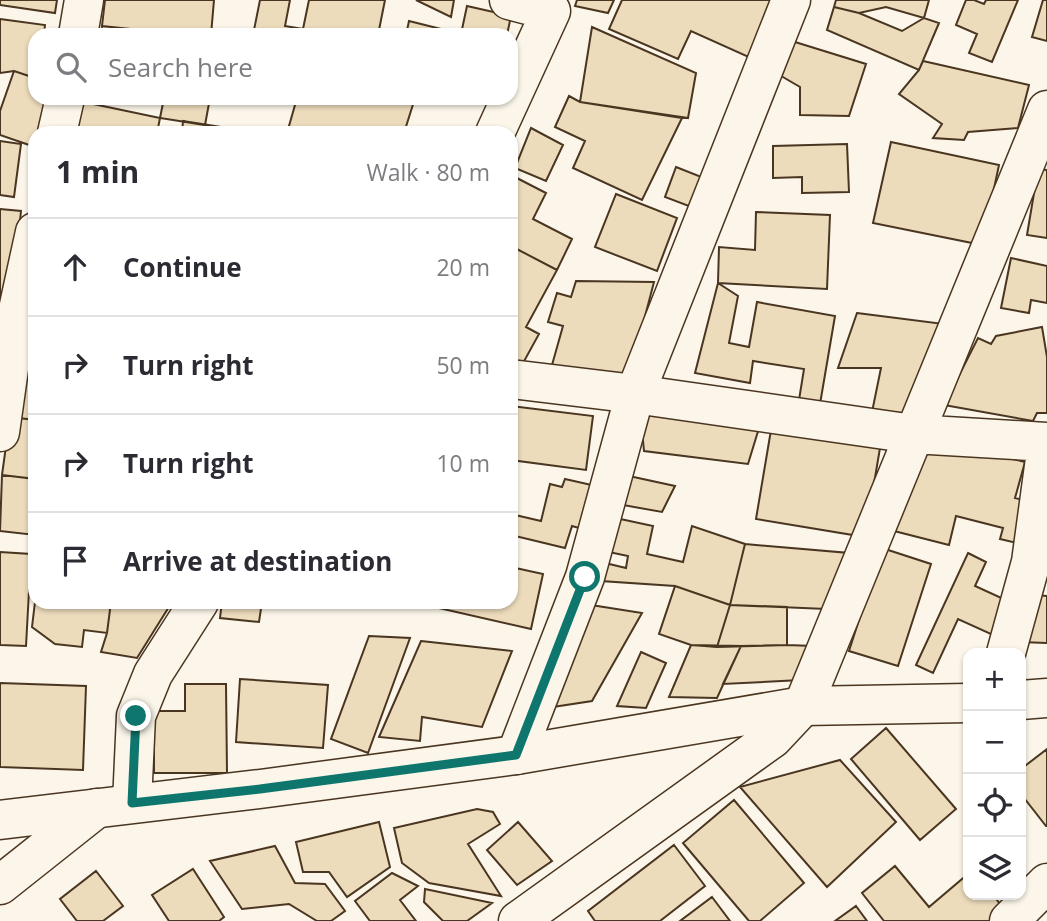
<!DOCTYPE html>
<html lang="en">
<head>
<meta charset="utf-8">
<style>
  :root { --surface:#fff; --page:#f7f7f7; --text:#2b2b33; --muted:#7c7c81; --line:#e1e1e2 }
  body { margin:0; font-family:"Open Sans",sans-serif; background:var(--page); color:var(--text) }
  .controls { position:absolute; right:21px; bottom:21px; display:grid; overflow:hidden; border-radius:14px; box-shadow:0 2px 5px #0004 }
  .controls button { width:63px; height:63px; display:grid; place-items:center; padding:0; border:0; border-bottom:2px solid var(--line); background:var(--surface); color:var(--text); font:35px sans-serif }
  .stop { position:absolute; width:21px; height:21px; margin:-16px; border:5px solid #0f766e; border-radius:50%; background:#fff }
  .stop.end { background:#0f766e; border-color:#fff; box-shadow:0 2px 7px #0008 }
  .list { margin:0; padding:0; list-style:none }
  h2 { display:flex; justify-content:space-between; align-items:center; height:91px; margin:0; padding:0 28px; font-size:30px }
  h2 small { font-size:23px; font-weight:400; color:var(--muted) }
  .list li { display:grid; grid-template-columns:46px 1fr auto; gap:21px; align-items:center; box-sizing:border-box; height:98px; padding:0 28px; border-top:2px solid var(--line) }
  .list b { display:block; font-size:26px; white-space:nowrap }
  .list em { font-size:23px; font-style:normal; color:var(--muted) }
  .icon { flex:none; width:38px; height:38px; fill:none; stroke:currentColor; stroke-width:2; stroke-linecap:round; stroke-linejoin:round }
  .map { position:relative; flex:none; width:1047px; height:921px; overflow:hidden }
  .search { position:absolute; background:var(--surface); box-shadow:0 2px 5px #0004; left:28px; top:28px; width:490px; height:77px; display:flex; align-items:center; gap:18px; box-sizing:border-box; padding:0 24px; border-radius:21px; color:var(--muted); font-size:26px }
  .panel { position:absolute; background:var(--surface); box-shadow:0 2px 5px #0004; left:28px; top:126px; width:490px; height:483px; border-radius:21px }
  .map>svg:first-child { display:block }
  .building { fill:#ecdcbc; stroke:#4a3520; stroke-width:2 }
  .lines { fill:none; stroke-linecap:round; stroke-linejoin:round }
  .street-casing { stroke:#4a3520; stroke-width:41 }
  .secondary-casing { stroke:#4a3520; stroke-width:41 }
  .street { stroke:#fbf6e9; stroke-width:38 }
  .secondary { stroke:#fbf6e9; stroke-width:38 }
  .route { stroke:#0f766e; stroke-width:9 }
</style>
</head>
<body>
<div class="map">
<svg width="1047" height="921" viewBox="0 0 1047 921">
  <rect width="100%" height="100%" fill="#fbf6e9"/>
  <path class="building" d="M0,0H57L55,13L0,5Z
    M105,0H214L211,35H188L102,26Z
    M260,0H290L285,26L303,29L309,0H385L378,35H253Z
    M416,0H454L451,17Z
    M577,0H614L608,13L575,6Z
    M622,0H780L753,59L691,31L678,59L609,29Z
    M836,0H929L924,18L886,7L859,13L834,7Z
    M966,0H974L984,4L986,0H1018L992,62L969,53L977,34L956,25Z
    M1043,0H1047V41L1032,37Z
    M467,6L511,16L507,35H406L409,21L461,34Z
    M834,7L859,13L902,31L924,18L939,23L919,70L827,30Z
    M0,19L45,25L44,35H35V78L14,71L0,73Z
    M102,26L188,35H102Z
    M592,27L696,73L688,118L580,102Z
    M795,42L866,64L849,116L800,115V87L776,73Z
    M923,61L1029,85L1018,128L968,132L964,140L933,138L942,124L899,94L919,70Z
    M14,71L35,78V98H55L43,133H35V147L0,135V111Z
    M569,96L580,102L682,118L642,200L573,168L585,141L555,127Z
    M164,98H210L205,125L160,118Z
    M297,98H415L404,133H287Z
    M79,101L160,118L157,133H71Z
    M183,121L228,128V133H182Z
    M531,128L563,145L546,181L515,168Z
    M0,141L21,144L14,197L0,195Z
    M891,142L999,165L982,245L873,223Z
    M847,144L849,192L802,193V177L773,178V146Z
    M676,167L704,178L694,208L665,197Z
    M1038,169L1047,170V238L1027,235Z
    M511,175L546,193L533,219L572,239L557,270L511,246Z
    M616,194L677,218L657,271L595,247Z
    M0,209L21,211L12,301L0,300Z
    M756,212L830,215L827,289L718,283L719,247L755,250Z
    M511,246L557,270L526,327L539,334L522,365L511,363Z
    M1011,258L1047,266V303L1031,300L1029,313L1001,308Z
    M576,281L654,282L627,385L552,365L563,326L548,322L557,293L571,297Z
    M718,283L738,296L729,343L749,347L757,302L835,316L820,404L799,400L804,369L753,361L750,383L695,373Z
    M857,313L944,324L912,414L872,412L881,368H838Z
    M1042,327L1047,357V413H1037L1033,421L944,405L978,338L991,344L996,336Z
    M20,334L35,336V420L10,417Z
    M511,406L593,416L586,470L511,460Z
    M640,410L759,428L748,464L644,451Z
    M10,417L35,420V479L2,475Z
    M771,430L880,448L865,537L756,519Z
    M918,435L1025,462L1015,498L1032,502L1021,544L1000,539L1003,528L956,516L949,545L894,531Z
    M2,475L35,479V535L0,531Z
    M629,476L675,486L662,512L623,505Z
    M565,479L596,486L586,530L572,526L565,548L511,535V514L541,521L550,484L562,487Z
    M611,517L653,526L647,554L683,562L692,526L745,544L730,605L675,586L601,581L605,563L626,568L628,556L604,551Z
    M745,544L849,553L826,609L730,605Z
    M882,548L931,564L898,666L849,651Z
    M0,552L31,554L26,646L0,645Z
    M968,553L986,562L975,586L1008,601L993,635L958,619L933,673L916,665Z
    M511,567L543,574L531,629L430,606L431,602H511Z
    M675,586L730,605L717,647L691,645L659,634Z
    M1035,595L1047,596V643L1021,642Z
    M35,602H111L107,633L84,630L82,647L55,644L32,627Z
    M111,602H172L137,658L101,652L107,633Z
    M222,602H262L259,622L220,618Z
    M591,605L642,613L592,701L553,707Z
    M730,605L787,607V645L717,647Z
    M369,636L410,638L368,753L331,739Z
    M421,641L512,651L482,727L422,717L420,741L379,737Z
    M691,645L741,646L717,698L669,697Z
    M787,645L813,646L801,680L723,684L741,646Z
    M641,652L666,663L646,708L617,706Z
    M240,679L328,685L323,748L236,742Z
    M0,683L86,686L83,770L0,767Z
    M185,684H226L227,773H154V711H185Z
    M886,728L956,809L920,840L851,759Z
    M1047,749V826H1046L1021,794V769Z
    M840,760L896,822L827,887L740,787Z
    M734,800L804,883L760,921H749L683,843Z
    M477,809L493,812L500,824L468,844L501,896L429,883L402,863L394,828Z
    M379,822L390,867L347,897L329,872H303L296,842Z
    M518,822L552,861L517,885L487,850Z
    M674,845L705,886L660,921H595L588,911Z
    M275,846L295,883L325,884L345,911L331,921H317L289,904L242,909L210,861Z
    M895,866L929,907L968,874V895H993L1004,909L989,921H884L862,893Z
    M193,869L224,917L219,921H169L152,895Z
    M96,871L123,906L103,921H77L60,899Z
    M392,873L418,886L400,900L416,921H370L355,901Z
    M425,889L492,903L467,921H443L424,902Z
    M712,897L730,921H680Z
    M856,906L867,921H835Z"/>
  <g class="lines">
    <g class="street-casing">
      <path id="street" d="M78,35L84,0
        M57,133L65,98
        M495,133L551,11L509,0
        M511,379L635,394L913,434L1047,442
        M0,432L16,319L35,232
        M1006,653L1031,562L1047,444
        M516,755L585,577L635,394L791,0
        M132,803L136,716L153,674L199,602
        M0,885L97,808
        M518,921L773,738L803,706L1047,110"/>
    </g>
    <g class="secondary-casing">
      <path id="secondary" d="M1021,700L1047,698
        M0,820L260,789L516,755L803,706L968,703
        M1009,921L1047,883"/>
    </g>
    <use href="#street" class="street"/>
    <use href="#secondary" class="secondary"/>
  </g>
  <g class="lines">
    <path class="route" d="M136,716L132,803L260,789L516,755L585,577"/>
  </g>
</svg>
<div class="controls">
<button>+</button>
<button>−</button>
<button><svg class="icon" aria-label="locate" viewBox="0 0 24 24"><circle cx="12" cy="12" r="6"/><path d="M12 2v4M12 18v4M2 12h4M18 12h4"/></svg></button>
<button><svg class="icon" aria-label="layers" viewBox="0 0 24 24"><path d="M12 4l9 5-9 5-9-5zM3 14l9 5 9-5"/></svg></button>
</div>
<div class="stop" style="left:585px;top:577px"></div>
<div class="stop end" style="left:136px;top:716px"></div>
<div class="search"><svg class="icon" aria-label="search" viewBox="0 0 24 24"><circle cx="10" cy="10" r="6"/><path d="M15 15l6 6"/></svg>Search here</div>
<section class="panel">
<h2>1 min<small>Walk · 80 m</small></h2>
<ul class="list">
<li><svg class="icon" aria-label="ahead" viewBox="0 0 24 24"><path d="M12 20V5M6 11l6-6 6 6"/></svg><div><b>Continue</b></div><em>20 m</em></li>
<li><svg class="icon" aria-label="right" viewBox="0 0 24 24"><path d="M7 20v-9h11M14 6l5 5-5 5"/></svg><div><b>Turn right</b></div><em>50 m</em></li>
<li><svg class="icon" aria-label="right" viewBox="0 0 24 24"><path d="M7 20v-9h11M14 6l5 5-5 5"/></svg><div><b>Turn right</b></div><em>10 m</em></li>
<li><svg class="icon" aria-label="arrive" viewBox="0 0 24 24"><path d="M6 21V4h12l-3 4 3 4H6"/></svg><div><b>Arrive at destination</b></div></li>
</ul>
</section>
</div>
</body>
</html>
